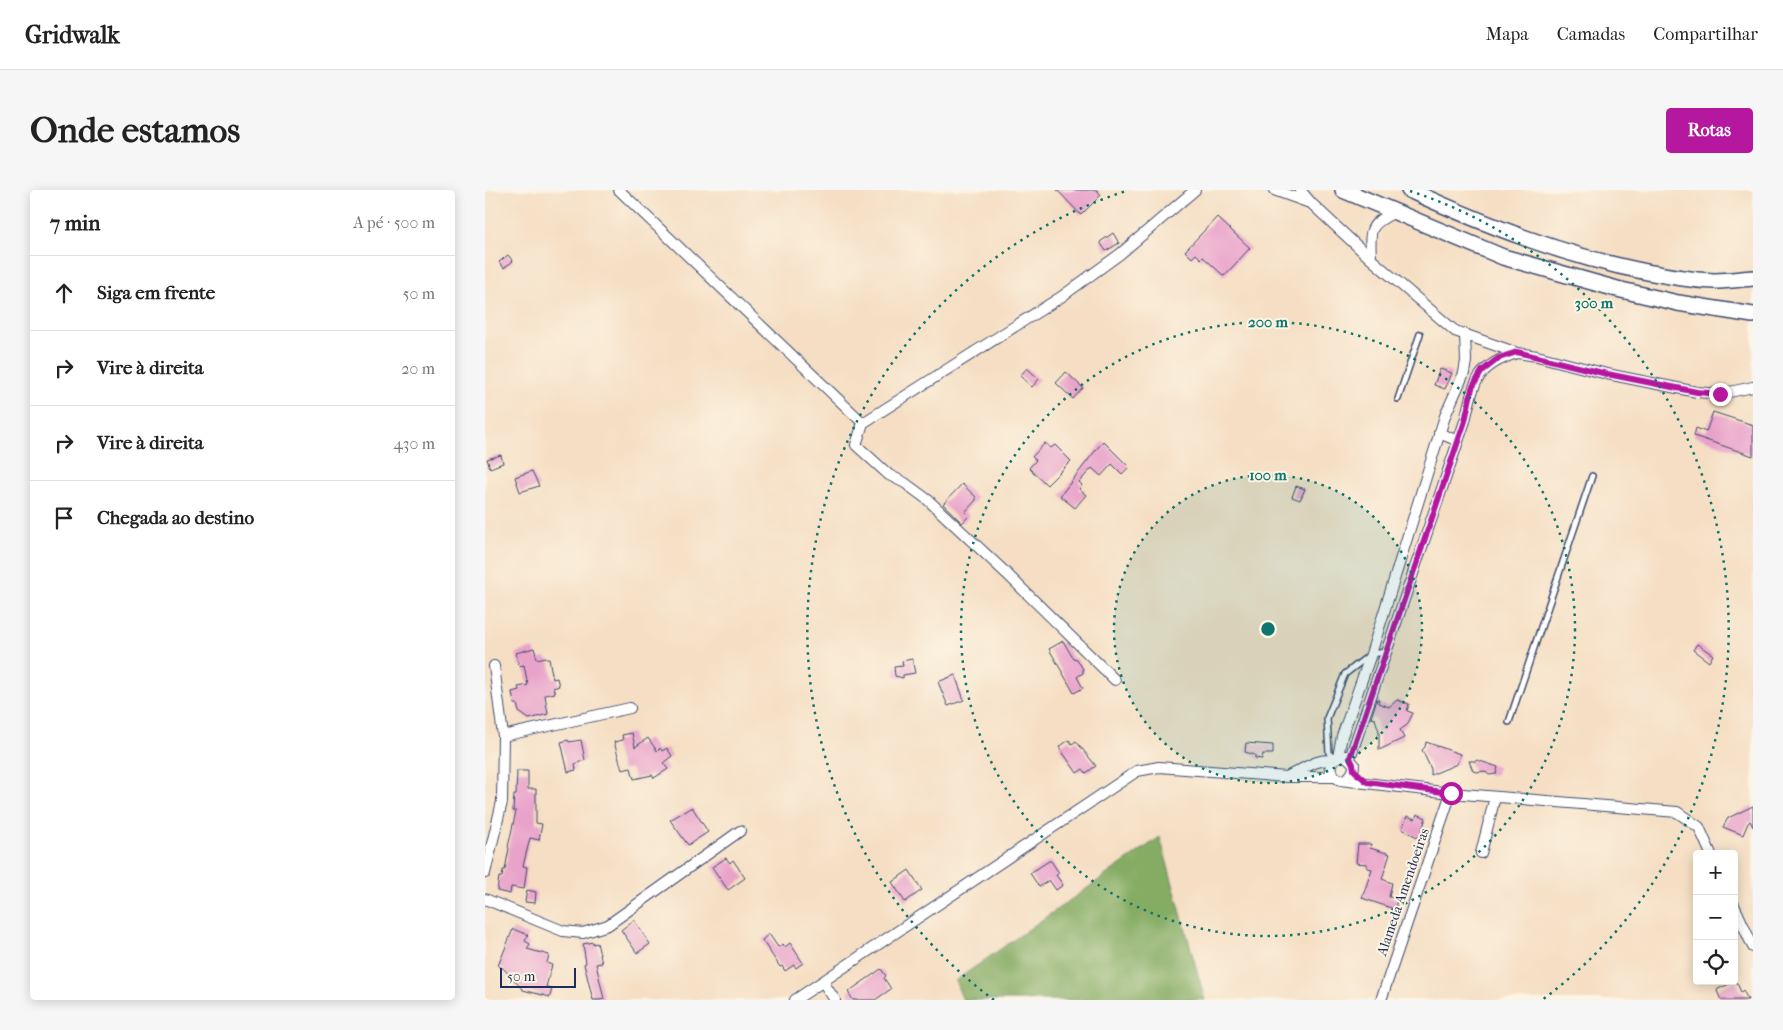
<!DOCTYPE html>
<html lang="pt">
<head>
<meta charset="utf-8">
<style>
  :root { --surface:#fff; --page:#f6f6f6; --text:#222; --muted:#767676; --line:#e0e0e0; --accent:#b5179e }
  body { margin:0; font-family:"IM FELL French Canon",serif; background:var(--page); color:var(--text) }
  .controls { position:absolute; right:15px; bottom:15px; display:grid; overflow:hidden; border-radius:5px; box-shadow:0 2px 12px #0003 }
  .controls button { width:45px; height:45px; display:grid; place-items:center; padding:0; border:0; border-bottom:1px solid var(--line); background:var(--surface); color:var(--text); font:25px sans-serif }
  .scale { position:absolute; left:15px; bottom:12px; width:76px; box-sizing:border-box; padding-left:5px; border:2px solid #1b2f5e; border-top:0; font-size:14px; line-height:18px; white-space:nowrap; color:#1b2f5e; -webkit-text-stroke:4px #fcf5e5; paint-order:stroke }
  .stop { position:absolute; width:15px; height:15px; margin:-11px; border:4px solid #b5179e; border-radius:50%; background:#fff }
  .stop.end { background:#b5179e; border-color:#fff; box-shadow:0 1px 5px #0008 }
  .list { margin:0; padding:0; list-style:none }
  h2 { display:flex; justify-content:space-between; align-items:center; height:65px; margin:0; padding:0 20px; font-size:21px }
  h2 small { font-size:16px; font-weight:400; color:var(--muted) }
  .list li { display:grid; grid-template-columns:32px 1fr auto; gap:15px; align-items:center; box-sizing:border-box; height:75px; padding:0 20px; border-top:1px solid var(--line) }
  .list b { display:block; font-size:19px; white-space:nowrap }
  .list em { font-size:16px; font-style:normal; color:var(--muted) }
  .icon { flex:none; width:28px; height:28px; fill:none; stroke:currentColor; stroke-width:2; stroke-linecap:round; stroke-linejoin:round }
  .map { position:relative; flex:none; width:1268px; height:810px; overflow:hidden; border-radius:5px }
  header { display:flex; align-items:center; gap:30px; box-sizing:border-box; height:70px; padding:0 25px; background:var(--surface); border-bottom:1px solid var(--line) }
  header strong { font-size:24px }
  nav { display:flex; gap:28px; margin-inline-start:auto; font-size:18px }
  .intro { display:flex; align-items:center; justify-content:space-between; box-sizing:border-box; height:120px; padding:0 30px }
  h1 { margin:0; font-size:35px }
  .button { padding:12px 22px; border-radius:5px; background:var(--accent); color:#fff; font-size:18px; font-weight:700 }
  main { display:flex; gap:30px; padding:0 30px }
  aside { flex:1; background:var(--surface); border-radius:5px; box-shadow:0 2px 12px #0003 }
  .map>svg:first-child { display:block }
  .forest { fill:#85ac63; stroke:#506e60 }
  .building { fill:#e9a3ca }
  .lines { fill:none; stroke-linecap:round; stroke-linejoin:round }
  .lane-casing { stroke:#3c496d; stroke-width:8 }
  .street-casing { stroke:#3c496d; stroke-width:12 }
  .primary-casing { stroke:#3c496d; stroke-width:18 }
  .lane { stroke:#fff; stroke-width:5 }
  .street { stroke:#fff; stroke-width:10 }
  .primary { stroke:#fff; stroke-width:15 }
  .route { stroke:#b5179e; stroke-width:6 }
  .ring { fill:none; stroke:#0f766e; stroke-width:2.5; stroke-dasharray:2.5 5 }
  .labels { text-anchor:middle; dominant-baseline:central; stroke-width:4; stroke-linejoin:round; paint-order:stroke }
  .street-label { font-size:14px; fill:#1b2f5e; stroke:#fcf5e5 }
  .centre { fill:#0f766e; stroke:#fcf5e5; stroke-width:2.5 }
  .ring-label { font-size:15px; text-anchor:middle; font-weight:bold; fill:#0f766e; stroke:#fcf5e5; stroke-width:4; stroke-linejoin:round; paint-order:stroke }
</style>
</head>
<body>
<header>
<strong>Gridwalk</strong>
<nav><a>Mapa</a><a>Camadas</a><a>Compartilhar</a></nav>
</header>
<div class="intro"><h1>Onde estamos</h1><a class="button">Rotas</a></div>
<main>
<aside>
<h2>7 min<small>A pé · 500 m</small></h2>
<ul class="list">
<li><svg class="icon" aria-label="ahead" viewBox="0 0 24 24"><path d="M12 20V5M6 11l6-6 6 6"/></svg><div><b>Siga em frente</b></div><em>50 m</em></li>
<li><svg class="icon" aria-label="right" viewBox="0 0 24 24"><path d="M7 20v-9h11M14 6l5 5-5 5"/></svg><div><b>Vire à direita</b></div><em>20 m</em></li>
<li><svg class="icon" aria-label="right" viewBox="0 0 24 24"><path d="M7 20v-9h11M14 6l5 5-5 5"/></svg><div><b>Vire à direita</b></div><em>430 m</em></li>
<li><svg class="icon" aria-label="arrive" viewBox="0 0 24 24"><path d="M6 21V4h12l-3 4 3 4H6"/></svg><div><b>Chegada ao destino</b></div></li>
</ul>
</aside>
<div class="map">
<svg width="1268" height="810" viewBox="0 0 1268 810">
  <rect width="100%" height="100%" fill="#fcf5e5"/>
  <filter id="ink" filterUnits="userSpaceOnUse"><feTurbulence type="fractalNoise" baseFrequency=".02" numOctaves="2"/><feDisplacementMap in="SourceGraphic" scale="10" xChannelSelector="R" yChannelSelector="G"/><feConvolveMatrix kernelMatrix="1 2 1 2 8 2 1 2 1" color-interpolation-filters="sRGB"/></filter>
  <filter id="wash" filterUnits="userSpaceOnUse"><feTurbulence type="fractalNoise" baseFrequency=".0096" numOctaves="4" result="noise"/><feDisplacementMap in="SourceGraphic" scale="20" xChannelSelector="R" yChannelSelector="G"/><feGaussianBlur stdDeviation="1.12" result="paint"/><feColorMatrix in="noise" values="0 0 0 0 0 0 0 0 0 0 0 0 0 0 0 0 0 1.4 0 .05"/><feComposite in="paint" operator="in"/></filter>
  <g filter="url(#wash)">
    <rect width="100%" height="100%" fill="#f5dec3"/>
    <path class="forest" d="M675,647L720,810H478L470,791Z"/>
    <g id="blocks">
      <path class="building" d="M572,0H612L616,5L596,25Z
        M732,27L765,58L739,86L718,67L716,69L711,64L707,68L700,61Z
        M628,43L634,53L621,61L615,52Z
        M23,65L28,71L19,78L14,72Z
        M542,178L554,189L547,197L535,186Z
        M955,179L967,183L960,199L949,195Z
        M581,182L598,198L588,209L571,193Z
        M1228,222L1268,235V266L1209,246L1211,238L1221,242Z
        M618,251L644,277L637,284L627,274L616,286L607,278L594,292L597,295L594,299L601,305L590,318L575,306Z
        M560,253L566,258L570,255L586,271L562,295L544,278L551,270L547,267Z
        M16,265L18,273L5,278L2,269Z
        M47,281L54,296L35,302L30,287Z
        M477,294L491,307V310L480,322L484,326L477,333L458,314Z
        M811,296L820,299L815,310L807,307Z
        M578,451L588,468L592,469L598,479V483L592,487L598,498L589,503L564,459Z
        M1212,454L1228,465L1224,472L1208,460Z
        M49,458L52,469L61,467L62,469H64L68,489L72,488L74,496L68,498L70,503L60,505L63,524L44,529L34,522L32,514H29L27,502L34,500L33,497L43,495L39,475L34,476L31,463Z
        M427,469L430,483L418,485V488L410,486L409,477L418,476L417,471Z
        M470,485L479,510L463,516L453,492Z
        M892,509H894L893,513L904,517L912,510L924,514L922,521L928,523L922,535L915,540L919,548L894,560V541L890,529L886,528Z
        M147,543L150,557L163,548L172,561L175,558L177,561L182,558L187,566L178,573L183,579L169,588L167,585L149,589L146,578L137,580L129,552L138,550L137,545Z
        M83,550L84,552L96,550L100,570L90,574L91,580L83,582L76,552Z
        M584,550L587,554L591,551L611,576L601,583L598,579L592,583L574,557Z
        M941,552L975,564L972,574L946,585V579L937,560L940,557Z
        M761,553L788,555V564H778L777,569L770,568V565L760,562Z
        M992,570L1013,577L1011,584L1004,585L1000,581L991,582L988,581L984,571H991Z
        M32,581H43V599H51V633L57,634L54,650L45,648L38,676L42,677L39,699L26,697L25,704L12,701L14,687H17L18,680H20L24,658L23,657L31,621H28L29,605H31Z
        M1268,616V637L1265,631L1263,633L1258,645L1238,637L1243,628Z
        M207,617L223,642L203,655L185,630Z
        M932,624L941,628L934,648L917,639L922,626L930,629Z
        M873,654H886L885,658L905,664L897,689L907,693L904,707L913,709L909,719L877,708L887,679L882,678V674L871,673Z
        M241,668L245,673L248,670L260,688L243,700L227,677Z
        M564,671H566L574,683L571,685L578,695L571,700L564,690L554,697L545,683Z
        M424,680L437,700L420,712L407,692Z
        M42,700L51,702L50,713L40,712Z
        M149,730L165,754L152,763L136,740Z
        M28,739L43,745L40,751L45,754L42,759L64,765L62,773L67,775L61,797L67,798L65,807L38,800L18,778L13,776Z
        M284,744L293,757L298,754L300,757L305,753L318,773L311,778L309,775L300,781L297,776L295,777L277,750Z
        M108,752V754L112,753L117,773L111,774L119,809L114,810H108L99,774L101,773L98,754Z
        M396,779L401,786L399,788L406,799L390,810H368L363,802Z
        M1251,791L1256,802L1258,800L1263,810H1236L1232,801L1233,799Z"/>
    </g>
  </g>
  <g filter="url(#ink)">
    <use href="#blocks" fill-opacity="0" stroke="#3c496d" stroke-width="1"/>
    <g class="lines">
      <g class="lane-casing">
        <path id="lane" d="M913,209L935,144
          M1024,532L1107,286
          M849,569L844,563L842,528L860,484L886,464L901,462"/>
      </g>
      <g class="street-casing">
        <path id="street" d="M134,0L378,233L576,107L635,64L710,0
          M789,0L825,13
          M815,0L827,14L886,69L970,141L1032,163L1052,166L1122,184L1212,202L1235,204L1268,197
          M886,69C885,39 882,36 910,22
          M378,233L371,255L404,285L420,293L443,310L522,384L630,490
          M954,243L973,251
          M18,546L145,518
          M853,567L857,546L886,464L960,226L979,183L981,171L980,144
          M865,568L980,231C989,192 991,176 1032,163
          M805,585C817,580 834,567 847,571
          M861,589C867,585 869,581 869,574L861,566L853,567L847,571L845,579L850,587L855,590L966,603L1192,622L1214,637L1226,664
          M996,663L1010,607
          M0,683L17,612L18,546L9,476
          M0,709L78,741L98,743L123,735L255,641
          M1249,715L1268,757
          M338,792L350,810
          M310,810L652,581L674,577L802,587H850
          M896,810L966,603"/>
      </g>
      <g class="primary-casing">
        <path id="primary" d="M858,0L1018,67L1132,99L1193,113L1268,125
          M924,0C1001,35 1079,66 1162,82C1184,86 1207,91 1230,91C1243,91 1255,89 1268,88"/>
      </g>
      <use href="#lane" class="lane"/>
      <use href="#street" class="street"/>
      <use href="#primary" class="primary"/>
    </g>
  </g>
  <g class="lines" filter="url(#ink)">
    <path class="route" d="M966,603L882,592L869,580L868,574L865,568L980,231L987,198L997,181L1014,168L1032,162L1122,184L1212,202L1235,204"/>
  </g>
  <circle cx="783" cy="439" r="154" fill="#0f766e" fill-opacity=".12"/>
  <g class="ring">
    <circle cx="783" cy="439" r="154"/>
    <circle cx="783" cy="439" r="307"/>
    <path d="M509 810A461 461 0 0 1 641 1M925 1A461 461 0 0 1 1057 810"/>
  </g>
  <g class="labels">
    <g class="street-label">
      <text transform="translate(918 702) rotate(-71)">Alameda Amendoeiras</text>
    </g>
  </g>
  <circle cx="783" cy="439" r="8" class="centre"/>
  <g class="ring-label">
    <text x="1109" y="118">300 m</text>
    <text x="783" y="137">200 m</text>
    <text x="783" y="290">100 m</text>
  </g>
</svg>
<div class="controls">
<button>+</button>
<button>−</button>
<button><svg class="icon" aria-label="locate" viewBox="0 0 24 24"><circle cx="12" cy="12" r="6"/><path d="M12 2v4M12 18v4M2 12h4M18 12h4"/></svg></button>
</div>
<div class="scale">50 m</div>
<div class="stop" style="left:966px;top:603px"></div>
<div class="stop end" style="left:1235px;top:204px"></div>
</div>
</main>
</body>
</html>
